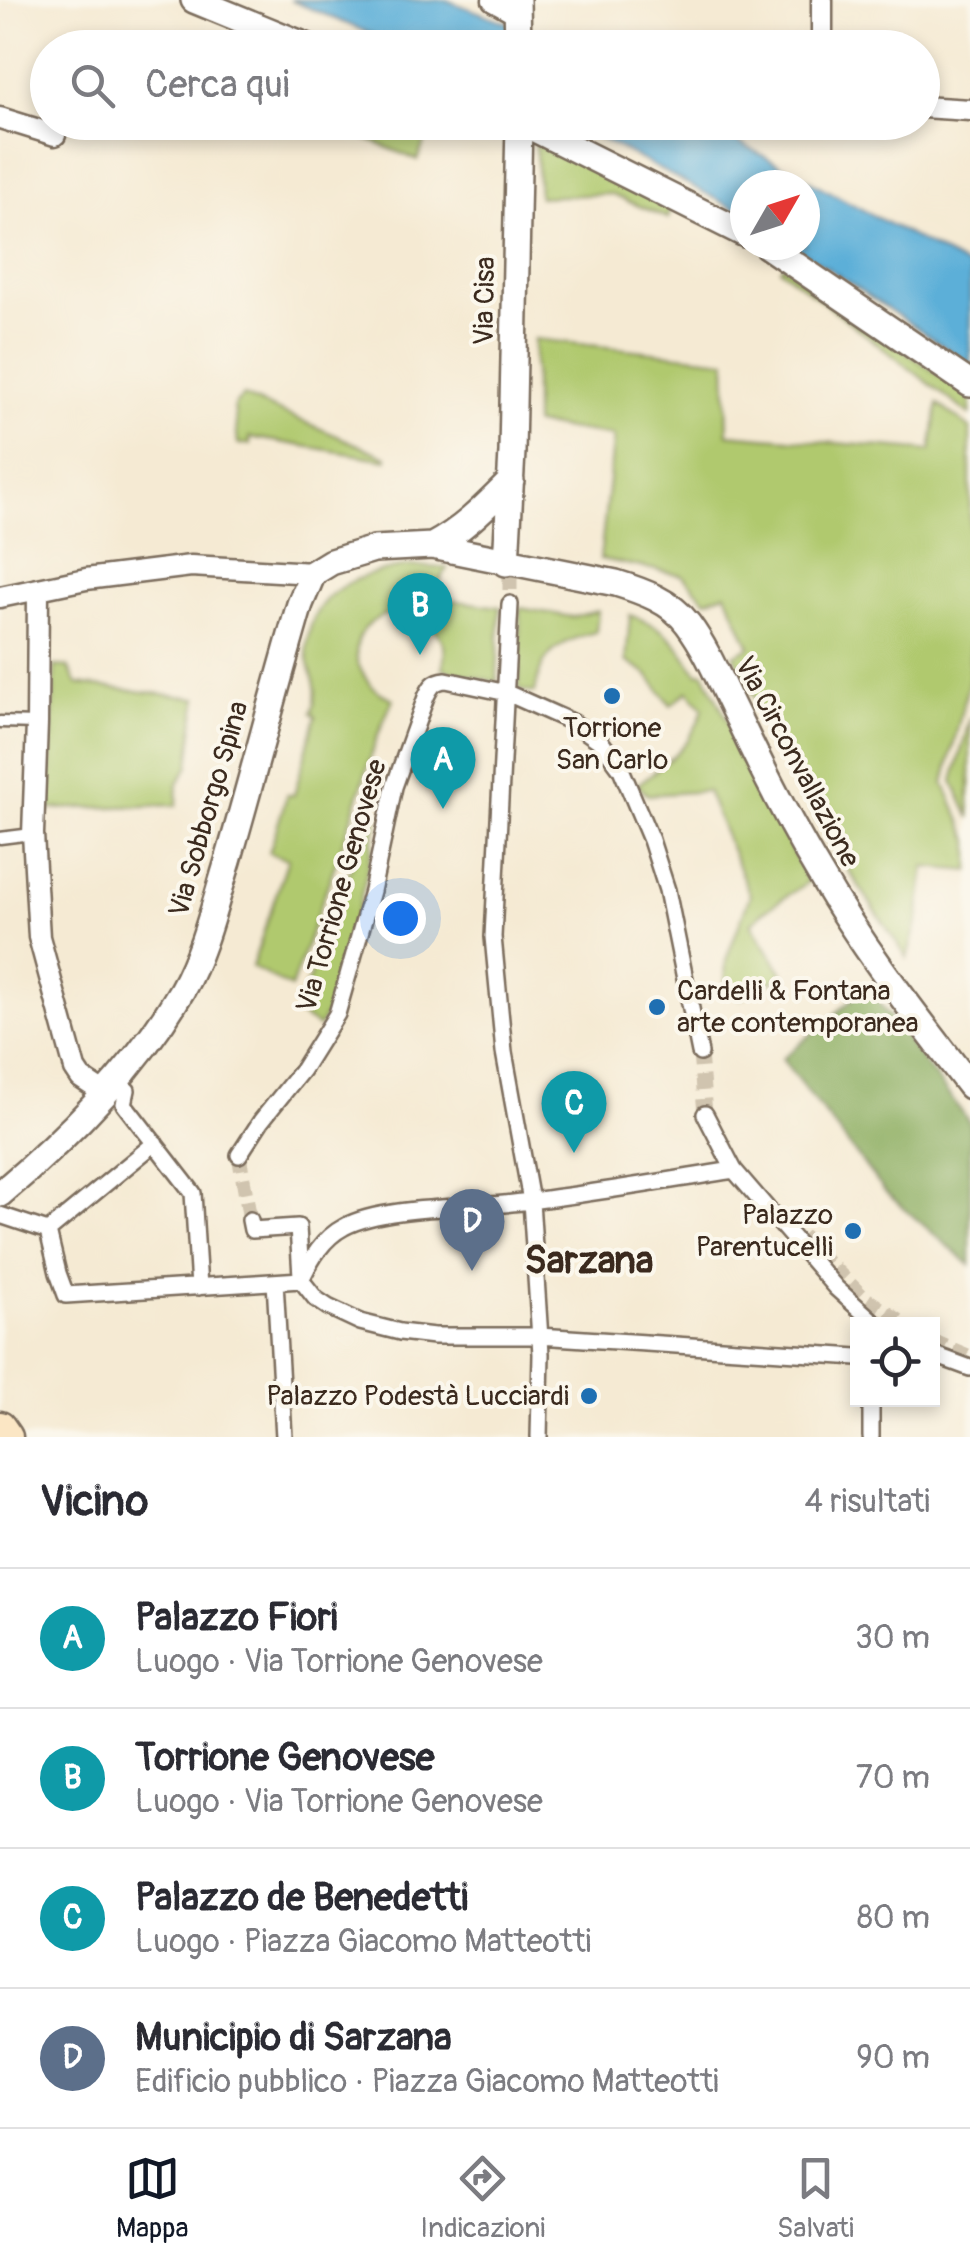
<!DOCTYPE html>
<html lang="it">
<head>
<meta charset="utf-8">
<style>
  :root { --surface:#fff; --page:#f7f7f7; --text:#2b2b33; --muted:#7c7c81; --line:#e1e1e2; --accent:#111827 }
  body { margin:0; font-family:Pangolin,sans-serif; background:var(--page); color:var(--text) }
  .controls { position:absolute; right:30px; bottom:30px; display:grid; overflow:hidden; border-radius:0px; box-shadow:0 5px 15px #0003 }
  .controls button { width:90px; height:90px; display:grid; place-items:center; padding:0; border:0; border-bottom:2px solid var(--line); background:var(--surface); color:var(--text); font:50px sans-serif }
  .compass { position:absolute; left:730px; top:170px; width:90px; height:90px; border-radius:50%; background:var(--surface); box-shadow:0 5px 15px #0003; rotate:51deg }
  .you { position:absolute; left:400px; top:918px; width:35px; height:35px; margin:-25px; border:8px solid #fff; border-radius:50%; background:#1a73e8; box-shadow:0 0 0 15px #1a73e833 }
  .badge { display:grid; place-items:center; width:65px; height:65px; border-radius:50%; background:var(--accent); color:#fff; font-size:32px; font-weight:700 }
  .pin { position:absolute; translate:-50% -82px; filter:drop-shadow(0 2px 5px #0008) }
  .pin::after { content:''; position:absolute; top:52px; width:35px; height:30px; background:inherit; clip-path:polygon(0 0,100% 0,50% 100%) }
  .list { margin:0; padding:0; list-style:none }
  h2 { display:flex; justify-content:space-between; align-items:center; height:130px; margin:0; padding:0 40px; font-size:42px }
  h2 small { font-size:32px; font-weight:400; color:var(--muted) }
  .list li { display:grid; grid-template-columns:65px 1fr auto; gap:30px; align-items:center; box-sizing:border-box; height:140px; padding:0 40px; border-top:2px solid var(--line) }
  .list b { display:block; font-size:38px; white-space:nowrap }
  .list p { margin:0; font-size:32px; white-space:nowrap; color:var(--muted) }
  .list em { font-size:32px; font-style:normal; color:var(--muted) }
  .icon { flex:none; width:55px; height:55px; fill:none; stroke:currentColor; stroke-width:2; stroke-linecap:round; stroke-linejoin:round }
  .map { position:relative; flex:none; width:970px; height:1437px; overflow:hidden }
  .search { position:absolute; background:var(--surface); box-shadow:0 5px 15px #0003; left:30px; right:30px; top:30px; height:110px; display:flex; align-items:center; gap:25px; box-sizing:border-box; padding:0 35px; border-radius:55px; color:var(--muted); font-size:38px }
  .sheet { height:690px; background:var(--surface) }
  nav { display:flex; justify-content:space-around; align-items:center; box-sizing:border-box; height:140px; border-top:2px solid var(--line); background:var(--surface); font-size:28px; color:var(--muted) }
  nav a { display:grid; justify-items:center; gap:5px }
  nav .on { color:var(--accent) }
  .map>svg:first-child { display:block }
  .green { fill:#b0c96e; stroke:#767a46; stroke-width:2.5 }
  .forest { fill:#8cad61; stroke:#646c40; stroke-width:2.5 }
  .water { fill:#5cafd8; stroke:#4c6c7b; stroke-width:2.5 }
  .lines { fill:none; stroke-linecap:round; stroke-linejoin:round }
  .pedestrian-tunnel { stroke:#d0c4af; stroke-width:15; stroke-dasharray:15 8; stroke-linecap:butt }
  .service-casing { stroke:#7c6d5d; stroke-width:15 }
  .pedestrian-casing { stroke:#7c6d5d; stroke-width:20 }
  .minor-casing { stroke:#7c6d5d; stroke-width:25 }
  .tertiary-casing { stroke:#7c6d5d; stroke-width:30 }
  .secondary-casing { stroke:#7c6d5d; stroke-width:35 }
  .service { stroke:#fff; stroke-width:10 }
  .pedestrian { stroke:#fff; stroke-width:15 }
  .minor { stroke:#fff; stroke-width:20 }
  .tertiary { stroke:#fff; stroke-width:25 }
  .secondary { stroke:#fbe6c4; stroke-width:30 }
  .poi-dot { fill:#1f6fb2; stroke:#fbf7ec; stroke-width:4 }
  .labels { text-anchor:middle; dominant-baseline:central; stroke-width:8; stroke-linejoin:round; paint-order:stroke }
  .street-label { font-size:28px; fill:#3b2a1e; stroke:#fbf7ec }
  .poi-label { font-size:28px; fill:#3b2a1e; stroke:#fbf7ec; text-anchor:end }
  .district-label { font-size:38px; font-weight:bold; fill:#3b2a1e; stroke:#fbf7ec }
</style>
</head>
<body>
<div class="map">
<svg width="970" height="1437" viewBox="0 0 970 1437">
  <rect width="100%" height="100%" fill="#fbf7ec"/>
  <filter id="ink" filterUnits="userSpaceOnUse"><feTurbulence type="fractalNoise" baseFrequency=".01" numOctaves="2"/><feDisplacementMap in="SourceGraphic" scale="20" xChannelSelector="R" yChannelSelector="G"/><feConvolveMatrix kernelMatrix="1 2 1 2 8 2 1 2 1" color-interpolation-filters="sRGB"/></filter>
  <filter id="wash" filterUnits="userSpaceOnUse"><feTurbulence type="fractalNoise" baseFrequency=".0048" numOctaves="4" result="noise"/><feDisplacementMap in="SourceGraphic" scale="40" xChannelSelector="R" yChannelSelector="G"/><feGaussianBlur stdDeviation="2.25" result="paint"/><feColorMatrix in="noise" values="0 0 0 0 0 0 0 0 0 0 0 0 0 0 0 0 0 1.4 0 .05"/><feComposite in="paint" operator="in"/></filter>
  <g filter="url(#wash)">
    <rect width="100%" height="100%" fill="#f5ead3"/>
    <path class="green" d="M329,123H433L417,160Z
      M535,140L672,205L668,218L610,194L539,197Z
      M784,265L970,397V415L780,269Z
      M534,339L726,360L728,434L931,451L938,404L970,428V677L944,783L970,841V871L925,867L918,920L907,958L829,841L780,751L734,655L750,647L726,593L706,600L682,575L600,559L614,436L534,424Z
      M243,396L387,457V460L250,437V444H238L234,405Z
      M409,566L447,568L434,592L443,599L500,607L497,682L443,669C444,662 445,652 444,645C442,638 436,631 431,626C401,593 341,625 360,668C368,685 376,692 393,699L377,737L353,814L291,988L252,967L288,859L269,853L287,795H294L316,716L312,713C321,684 311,681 307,653C306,645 308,637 310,629C321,585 368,572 409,566Z
      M520,608L572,617L598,611L596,632C578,636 556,644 545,661C539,669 537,683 535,693L519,690Z
      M630,615C667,628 676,641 697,673H704L808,882L764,911L751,924L784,975L741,998L725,987L726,960L750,895L707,791L648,795L637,785C666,762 693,746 703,708L688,691L671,705L647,674L626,661Z
      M55,666L68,667L77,684L197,698L189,766L178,783L177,805L49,809Z
      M970,718V785C967,795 970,807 970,818L953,781Z
      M371,814L378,815C370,864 358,913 343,961C337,983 331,1006 319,1027L296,1013Z"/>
    <path class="forest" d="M867,987L970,1123V1265L885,1192L782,1059Z"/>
    <path class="water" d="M290,0H446L549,38L566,47H402Z
      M571,123H703L970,268V364L793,245H805V185H745V214Z"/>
  </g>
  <g filter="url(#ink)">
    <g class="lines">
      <path class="pedestrian-tunnel" d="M510,575V604
        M700,1053L705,1114
        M239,1155L250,1220
        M802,1235L824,1259L863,1297L904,1324
        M932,1341L970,1357"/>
      <g class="service-casing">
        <path id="service" d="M0,722L37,723
          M0,838L32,834"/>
      </g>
      <g class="pedestrian-casing">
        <path id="pedestrian" d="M510,604L493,937L504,1052L531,1201L541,1354L539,1437
          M127,1090L124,1104L193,1193L199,1287
          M705,1114L734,1170L836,1288L876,1324
          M155,1143L48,1231L58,1273L66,1295L301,1280
          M239,1155L261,1121L302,1070L337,1014L372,891L394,787L426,697C431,686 434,681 446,680L507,693L574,723L601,742L621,769L651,840L667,890L700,1053
          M0,1215L48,1231
          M250,1220L252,1230L298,1227L301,1276
          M301,1280L316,1299L328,1307L360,1322L400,1332L434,1336H539L858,1357
          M301,1280C311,1259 323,1238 344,1227C380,1207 461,1208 504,1204C581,1196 658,1182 734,1170
          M275,1282L284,1437
          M932,1354L970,1368
          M871,1437V1400"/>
      </g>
      <g class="minor-casing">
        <path id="minor" d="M493,0L518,14
          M822,0V48
          M922,107L970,110
          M0,118L55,135
          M38,591L37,723L33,834L39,937L75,1069L81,1078L105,1094
          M0,597L86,579L191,566L313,573"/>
      </g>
      <g class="tertiary-casing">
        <path id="tertiary" d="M194,0L311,48
          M517,0L518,48
          M521,122L745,234
          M766,245L970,384
          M432,546C463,530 486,506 511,481
          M506,563L512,452L519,122
          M0,1194C69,1136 136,1069 182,990C204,951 215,903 228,861C253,775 275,689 300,604L313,573L331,562L374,549L432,546L616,583C642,591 671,601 688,624C709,652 722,687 738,718C763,771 790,824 820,874C863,949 917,1017 970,1086"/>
      </g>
      <g class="secondary-casing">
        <path id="secondary" d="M0,1427L7,1437"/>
      </g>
      <use href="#service" class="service"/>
      <use href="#pedestrian" class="pedestrian"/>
      <use href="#minor" class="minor"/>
      <use href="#tertiary" class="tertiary"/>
      <use href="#secondary" class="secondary"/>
    </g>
  </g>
  <g class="poi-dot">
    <circle cx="612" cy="696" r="10"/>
    <circle cx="657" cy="1007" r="10"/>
    <circle cx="853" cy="1231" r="10"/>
    <circle cx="589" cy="1396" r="10"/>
  </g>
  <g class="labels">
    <g class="street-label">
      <text transform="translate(485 301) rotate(-89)">Via Cisa</text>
      <text transform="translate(797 762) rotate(62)">Via Circonvallazione</text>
      <text transform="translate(209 809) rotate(-74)">Via Sobborgo Spina</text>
      <text transform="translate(342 886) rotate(-74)">Via Torrione Genovese</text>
    </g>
    <g class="poi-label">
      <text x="612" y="728" text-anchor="middle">Torrione<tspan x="612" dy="32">San Carlo</tspan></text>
      <text x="677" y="991" text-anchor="start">Cardelli &amp; Fontana<tspan x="677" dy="32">arte contemporanea</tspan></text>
      <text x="833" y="1215">Palazzo<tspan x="833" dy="32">Parentucelli</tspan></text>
      <text x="569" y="1396">Palazzo Podestà Lucciardi</text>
    </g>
    <g class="district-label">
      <text x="589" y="1261">Sarzana</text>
    </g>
  </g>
</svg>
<div class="controls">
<button><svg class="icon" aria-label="locate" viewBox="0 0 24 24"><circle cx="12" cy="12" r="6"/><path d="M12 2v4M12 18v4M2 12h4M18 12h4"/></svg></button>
</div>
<svg class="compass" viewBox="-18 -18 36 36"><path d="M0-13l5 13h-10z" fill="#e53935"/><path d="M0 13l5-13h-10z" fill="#7c7c81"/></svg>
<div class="you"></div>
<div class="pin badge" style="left:443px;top:809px;background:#0f9aa8">A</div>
<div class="pin badge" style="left:420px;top:655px;background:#0f9aa8">B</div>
<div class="pin badge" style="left:574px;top:1153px;background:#0f9aa8">C</div>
<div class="pin badge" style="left:472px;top:1271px;background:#5c6f8a">D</div>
<div class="search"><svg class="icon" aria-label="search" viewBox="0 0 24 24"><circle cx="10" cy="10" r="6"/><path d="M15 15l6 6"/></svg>Cerca qui</div>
</div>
<section class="sheet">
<h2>Vicino<small>4 risultati</small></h2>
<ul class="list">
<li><span class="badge" style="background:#0f9aa8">A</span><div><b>Palazzo Fiori</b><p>Luogo · Via Torrione Genovese</p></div><em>30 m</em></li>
<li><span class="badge" style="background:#0f9aa8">B</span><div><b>Torrione Genovese</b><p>Luogo · Via Torrione Genovese</p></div><em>70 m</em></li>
<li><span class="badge" style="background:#0f9aa8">C</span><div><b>Palazzo de Benedetti</b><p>Luogo · Piazza Giacomo Matteotti</p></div><em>80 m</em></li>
<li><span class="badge" style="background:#5c6f8a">D</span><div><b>Municipio di Sarzana</b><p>Edificio pubblico · Piazza Giacomo Matteotti</p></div><em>90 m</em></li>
</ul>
</section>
<nav>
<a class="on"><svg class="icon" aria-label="map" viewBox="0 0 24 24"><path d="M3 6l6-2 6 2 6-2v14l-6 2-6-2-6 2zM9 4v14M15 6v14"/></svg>Mappa</a>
<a><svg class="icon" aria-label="directions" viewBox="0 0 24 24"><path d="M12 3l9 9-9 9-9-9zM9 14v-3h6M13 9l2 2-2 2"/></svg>Indicazioni</a>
<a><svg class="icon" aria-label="saved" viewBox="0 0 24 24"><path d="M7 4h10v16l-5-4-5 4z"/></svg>Salvati</a>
</nav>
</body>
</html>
